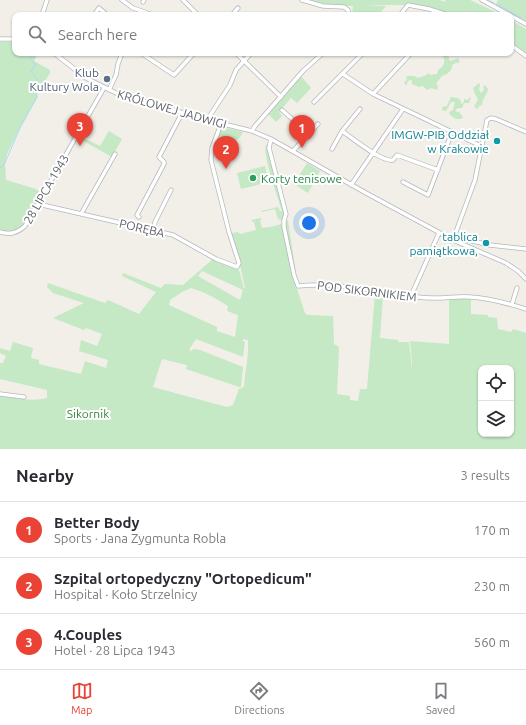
<!DOCTYPE html>
<html lang="en">
<head>
<meta charset="utf-8">
<style>
  :root { --surface:#fff; --page:#f2f2f3; --text:#2b2b33; --muted:#7c7c81; --line:#e1e1e2; --accent:#ea4335 }
  body { margin:0; font-family:Ubuntu,sans-serif; background:var(--page); color:var(--text) }
  .controls { position:absolute; right:12px; bottom:12px; display:grid; overflow:hidden; border-radius:8px; box-shadow:0 1px 3px #0004 }
  .controls button { width:36px; height:36px; display:grid; place-items:center; padding:0; border:0; border-bottom:1px solid var(--line); background:var(--surface); color:var(--text); font:20px sans-serif }
  .you { position:absolute; left:309px; top:223px; width:14px; height:14px; margin:-10px; border:3px solid #fff; border-radius:50%; background:#1a73e8; box-shadow:0 0 0 6px #1a73e833 }
  .badge { display:grid; place-items:center; width:26px; height:26px; border-radius:50%; background:var(--accent); color:#fff; font-size:13px; font-weight:700 }
  .pin { position:absolute; translate:-50% -33px; filter:drop-shadow(0 1px 2px #0008) }
  .pin::after { content:''; position:absolute; top:21px; width:14px; height:12px; background:inherit; clip-path:polygon(0 0,100% 0,50% 100%) }
  .list { margin:0; padding:0; list-style:none }
  h2 { display:flex; justify-content:space-between; align-items:center; height:52px; margin:0; padding:0 16px; font-size:17px }
  h2 small { font-size:13px; font-weight:400; color:var(--muted) }
  .list li { display:grid; grid-template-columns:26px 1fr auto; gap:12px; align-items:center; box-sizing:border-box; height:56px; padding:0 16px; border-top:1px solid var(--line) }
  .list b { display:block; font-size:15px; white-space:nowrap }
  .list p { margin:0; font-size:13px; white-space:nowrap; color:var(--muted) }
  .list em { font-size:13px; font-style:normal; color:var(--muted) }
  .icon { flex:none; width:22px; height:22px; fill:none; stroke:currentColor; stroke-width:2; stroke-linecap:round; stroke-linejoin:round }
  .map { position:relative; flex:none; width:526px; height:449px; overflow:hidden }
  .search { position:absolute; background:var(--surface); box-shadow:0 1px 3px #0004; left:12px; right:12px; top:12px; height:44px; display:flex; align-items:center; gap:10px; box-sizing:border-box; padding:0 14px; border-radius:8px; color:var(--muted); font-size:15px }
  .sheet { height:220px; background:var(--surface) }
  nav { display:flex; justify-content:space-around; align-items:center; box-sizing:border-box; height:56px; border-top:1px solid var(--line); background:var(--surface); font-size:11px; color:var(--muted) }
  nav a { display:grid; justify-items:center; gap:2px }
  nav .on { color:var(--accent) }
  .map>svg:first-child { display:block }
  .green { fill:#c5e8c5; fill-rule:evenodd }
  .lines { fill:none; stroke-linecap:round; stroke-linejoin:round }
  .stream { stroke:#aadaff; stroke-width:1 }
  .minor-casing { stroke:#b5b8bc; stroke-width:5 }
  .minor { stroke:#fff; stroke-width:3.5 }
  .service-dot { fill:#5c6f8a; stroke:#fff; stroke-width:1.5 }
  .culture-dot { fill:#0f9aa8; stroke:#fff; stroke-width:1.5 }
  .leisure-dot { fill:#2e9e5b; stroke:#fff; stroke-width:1.5 }
  .labels { text-anchor:middle; dominant-baseline:central; stroke-width:4; stroke-linejoin:round; paint-order:stroke }
  .service-label { font-size:12px; fill:#4e5e75; stroke:#fff; text-anchor:end }
  .street-label { font-size:12px; fill:#5f6368; stroke:#fff }
  .culture-label { font-size:12px; fill:#0d838f; stroke:#fff; text-anchor:end }
  .leisure-label { font-size:12px; fill:#27864d; stroke:#fff; text-anchor:start }
  .park-label { font-size:12px; fill:#348238; stroke:#fff }
</style>
</head>
<body>
<div class="map">
<svg width="526" height="449" viewBox="0 0 526 449">
  <rect width="100%" height="100%" fill="#f1efe8"/>
  <path class="green" d="M307,0H439L446,2L445,0H470L502,15H452L433,9L412,5H364L386,6L378,15H352L353,6H336Z
    M498,0H526V22L496,5Z
    M511,20L526,29V55L511,44V28H512L511,27Z
    M0,42H15V53H38L34,61L50,70V73L37,95L38,96L22,124L7,154L5,163L6,180L36,189L42,193C33,210 24,237 0,230Z
    M442,53L449,57V60L451,61L458,58L460,62L453,64L451,70L446,75L445,74L441,77L436,84L438,86L437,90L431,88L427,90L423,86L419,87L412,84V81L411,80L408,81L406,86L404,82L407,80L406,77L407,76H414L418,78L424,76L429,73L430,75L437,74L438,70C443,67 445,64 444,58L442,56Z
    M301,76L311,88L297,103L291,98L279,112L282,116L276,122L268,114Z
    M479,83L480,85L479,90L481,93L484,90L483,87L485,85L488,89C487,95 482,99 482,105L479,106L478,109L474,107L478,99L475,94L473,88Z
    M451,97L458,98L461,101V104L464,102V99L468,100L470,97L471,98L469,103H464L462,108H458L455,110L457,112H459L463,117L461,119H456L450,115L449,112L453,110L455,102H451L446,111L442,110V107L447,106Z
    M222,127L243,132C235,150 220,137 214,148L215,152L213,153L214,158L212,157L213,146Z
    M109,131L122,139L112,157L78,138L80,136L100,146Z
    M266,145H268L286,214L282,220L278,219L275,209L262,212L261,211L278,207L280,211H282C278,198 262,154 266,145Z
    M307,163L320,171L308,193L294,184Z
    M265,166L269,182L241,189L237,173Z
    M260,218L262,219L260,220L262,228C270,227 281,226 286,220L288,221L297,280L295,283L305,313L307,315L333,316L334,344L339,347L337,394L350,396V400L358,401L360,389H367L375,294L383,295L380,338L398,340V342H409L412,369V362L410,341L449,344V299L471,298V314L488,315V317L497,318L498,329L511,332L513,329L526,333V449H0V395C16,398 31,402 47,398V390L0,379V363H3L6,356L0,353V348L10,351L13,342L33,348L31,358L39,360V364L81,374L85,361L106,368L108,360L79,351L81,340L97,346L102,334L86,328L84,330L53,318L84,303L53,293L47,287L48,283L105,303L108,300L139,314L156,292L122,276L123,273L161,288L165,284L183,285L214,258L239,270L244,289L245,288L240,265L231,235V233L238,232L240,234L256,230L254,222H252V220ZM202,271L243,290L240,300L198,276ZM191,288C205,292 217,299 228,306L227,311L238,315L235,337L217,331V327L169,305L170,300L182,292ZM196,339L243,357L245,342L243,341V339L248,340C249,356 245,372 244,387L239,389L233,405L227,407L153,387L162,359L187,365L186,369L239,387H241L243,367L200,350L194,349L191,351L189,350ZM481,368H511V434H481Z"/>
  <g class="lines">
    <path class="stream" d="M488,0L494,3
      M496,4L497,5
      M498,5L503,8
      M504,8L521,18
      M524,21L526,22
      M0,168L4,165L20,128L37,97L34,87L38,81L35,76L31,72L35,65L30,58L31,53"/>
    <g class="minor-casing">
      <path id="minor" d="M122,0L133,8L153,15
        M183,0L198,15
        M302,0L323,6L344,7L348,10L349,15
        M482,0L526,24
        M143,2L144,0
        M42,15L47,0
        M94,15L99,8L107,15
        M232,15L238,8
        M400,15L408,5L429,9L448,15
        M0,39H15
        M511,45L526,56
        M54,53L86,78L116,93L207,120L252,131L271,139L366,193L453,240L506,263L518,271L526,279
        M141,53L174,75L194,53
        M236,53L281,97
        M343,74L373,94L481,146
        M109,90L116,75L118,64L122,53
        M373,94L411,53
        M314,102L363,53
        M282,110L309,134
        M207,120L230,85L236,70L251,53
        M252,131L255,126L303,71L323,53
        M342,131C352,138 383,163 393,160L397,155L438,170
        M271,139L269,148L286,214L284,220V227L294,275L298,286C338,282 378,292 418,297C436,300 452,296 470,297C489,298 507,303 526,309
        M332,149L342,131L360,109
        M293,151L318,124
        M403,182L428,195L452,132
        M351,185L403,109
        M38,204L173,235L216,259L237,267L239,263L229,232L211,160L212,148L221,124
        M81,214L115,154
        M139,217L137,215L164,164V162L159,157L182,113
        M154,230L155,222L171,190
        M0,232C10,235 17,233 25,226L104,88
        M459,238L490,245L526,249
        M453,240L475,180L487,120L491,118L496,119L526,132
        M411,296L439,233
        M512,304L517,288
        M0,394L24,397"/>
    </g>
    <use href="#minor" class="minor"/>
  </g>
  <circle class="service-dot" cx="107" cy="79" r="4"/>
  <g class="culture-dot">
    <circle cx="497" cy="141" r="4"/>
    <circle cx="486" cy="243" r="4"/>
  </g>
  <circle class="leisure-dot" cx="253" cy="178" r="4"/>
  <g class="labels">
    <g class="service-label">
      <text x="99" y="72">Klub<tspan x="99" dy="14">Kultury Wola</tspan></text>
    </g>
    <g class="street-label">
      <text transform="translate(172 109) rotate(16)">KRÓLOWEJ JADWIGI</text>
      <text transform="translate(46 189) rotate(-60)">28 LIPCA 1943</text>
      <text transform="translate(142 228) rotate(13)">PORĘBA</text>
      <text transform="translate(367 291) rotate(7)">POD SIKORNIKIEM</text>
    </g>
    <g class="culture-label">
      <text x="489" y="134">IMGW-PIB Oddział<tspan x="489" dy="14">w Krakowie</tspan></text>
      <text x="478" y="236">tablica<tspan x="478" dy="14">pamiątkowa,</tspan></text>
    </g>
    <g class="leisure-label">
      <text x="261" y="178">Korty tenisowe</text>
    </g>
    <g class="park-label">
      <text x="88" y="413">Sikornik</text>
    </g>
  </g>
</svg>
<div class="controls">
<button><svg class="icon" aria-label="locate" viewBox="0 0 24 24"><circle cx="12" cy="12" r="6"/><path d="M12 2v4M12 18v4M2 12h4M18 12h4"/></svg></button>
<button><svg class="icon" aria-label="layers" viewBox="0 0 24 24"><path d="M12 4l9 5-9 5-9-5zM3 14l9 5 9-5"/></svg></button>
</div>
<div class="you"></div>
<div class="pin badge" style="left:302px;top:148px">1</div>
<div class="pin badge" style="left:226px;top:169px">2</div>
<div class="pin badge" style="left:80px;top:146px">3</div>
<div class="search"><svg class="icon" aria-label="search" viewBox="0 0 24 24"><circle cx="10" cy="10" r="6"/><path d="M15 15l6 6"/></svg>Search here</div>
</div>
<section class="sheet">
<h2>Nearby<small>3 results</small></h2>
<ul class="list">
<li><span class="badge">1</span><div><b>Better Body</b><p>Sports · Jana Zygmunta Robla</p></div><em>170 m</em></li>
<li><span class="badge">2</span><div><b>Szpital ortopedyczny &quot;Ortopedicum&quot;</b><p>Hospital · Koło Strzelnicy</p></div><em>230 m</em></li>
<li><span class="badge">3</span><div><b>4.Couples</b><p>Hotel · 28 Lipca 1943</p></div><em>560 m</em></li>
</ul>
</section>
<nav>
<a class="on"><svg class="icon" aria-label="map" viewBox="0 0 24 24"><path d="M3 6l6-2 6 2 6-2v14l-6 2-6-2-6 2zM9 4v14M15 6v14"/></svg>Map</a>
<a><svg class="icon" aria-label="directions" viewBox="0 0 24 24"><path d="M12 3l9 9-9 9-9-9zM9 14v-3h6M13 9l2 2-2 2"/></svg>Directions</a>
<a><svg class="icon" aria-label="saved" viewBox="0 0 24 24"><path d="M7 4h10v16l-5-4-5 4z"/></svg>Saved</a>
</nav>
</body>
</html>
